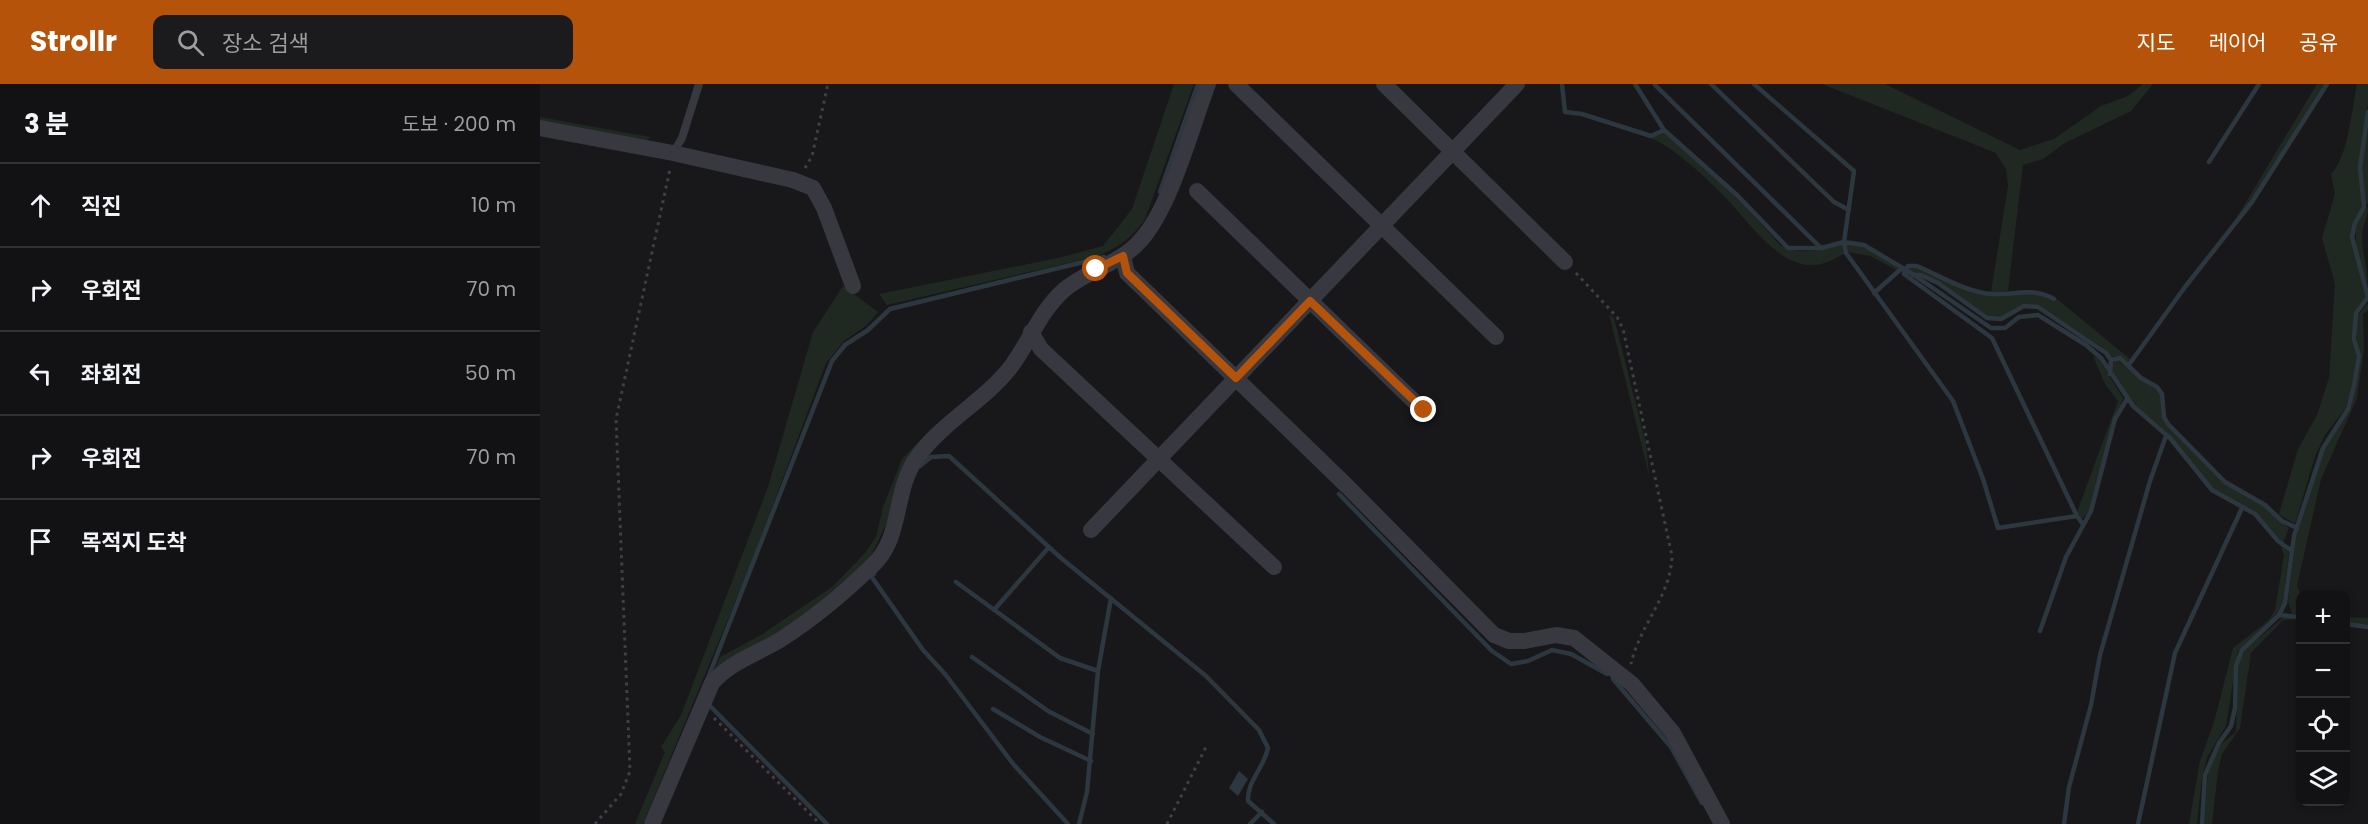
<!DOCTYPE html>
<html lang="ko">
<head>
<meta charset="utf-8">
<style>
  :root { --surface:#121214; --page:#1b1b1d; --text:#f1f3f6; --muted:#9c9ea0; --line:#313234; --accent:#b45309 }
  body { margin:0; font-family:Poppins,"Noto Sans KR",sans-serif; background:var(--page); color:var(--text) }
  .controls { position:absolute; right:18px; bottom:18px; display:grid; overflow:hidden; border-radius:12px; box-shadow:0 3px 9px #0003 }
  .controls button { width:54px; height:54px; display:grid; place-items:center; padding:0; border:0; border-bottom:2px solid var(--line); background:var(--surface); color:var(--text); font:30px sans-serif }
  .stop { position:absolute; width:18px; height:18px; margin:-14px; border:4px solid #b45309; border-radius:50%; background:#fff }
  .stop.end { background:#b45309; border-color:#fff; box-shadow:0 2px 6px #0008 }
  .list { margin:0; padding:0; list-style:none }
  h2 { display:flex; justify-content:space-between; align-items:center; height:78px; margin:0; padding:0 24px; font-size:26px }
  h2 small { font-size:20px; font-weight:400; color:var(--muted) }
  .list li { display:grid; grid-template-columns:39px 1fr auto; gap:18px; align-items:center; box-sizing:border-box; height:84px; padding:0 24px; border-top:2px solid var(--line) }
  .list b { display:block; font-size:22px; white-space:nowrap }
  .list em { font-size:20px; font-style:normal; color:var(--muted) }
  .icon { flex:none; width:33px; height:33px; fill:none; stroke:currentColor; stroke-width:2; stroke-linecap:round; stroke-linejoin:round }
  .map { position:relative; flex:none; width:1828px; height:740px; overflow:hidden }
  header { display:flex; align-items:center; gap:36px; box-sizing:border-box; height:84px; padding:0 30px; background:var(--accent); color:#fff }
  header strong { font-size:28px }
  nav { display:flex; gap:33px; margin-inline-start:auto; font-size:21px }
  .search { width:420px; height:54px; background:var(--page); display:flex; align-items:center; gap:15px; box-sizing:border-box; padding:0 21px; border-radius:12px; color:var(--muted); font-size:22px }
  main { display:flex }
  aside { flex:1; background:var(--surface) }
  .map>svg:first-child { display:block }
  .green { fill:#1f2921 }
  .water { fill:#2c3740 }
  .lines { fill:none; stroke-linecap:round; stroke-linejoin:round }
  .stream { stroke:#2c3740; stroke-width:4.5 }
  .path { stroke:#3e4047; stroke-width:3; stroke-dasharray:3 4.5; stroke-linecap:butt }
  .service { stroke:#383940; stroke-width:8 }
  .minor { stroke:#383940; stroke-width:16 }
  .route { stroke:#b45309; stroke-width:8 }
</style>
</head>
<body>
<header>
<strong>Strollr</strong>
<div class="search"><svg class="icon" aria-label="search" viewBox="0 0 24 24"><circle cx="10" cy="10" r="6"/><path d="M15 15l6 6"/></svg>장소 검색</div>
<nav><a>지도</a><a>레이어</a><a>공유</a></nav>
</header>
<main>
<aside>
<h2>3 분<small>도보 · 200 m</small></h2>
<ul class="list">
<li><svg class="icon" aria-label="ahead" viewBox="0 0 24 24"><path d="M12 20V5M6 11l6-6 6 6"/></svg><div><b>직진</b></div><em>10 m</em></li>
<li><svg class="icon" aria-label="right" viewBox="0 0 24 24"><path d="M7 20v-9h11M14 6l5 5-5 5"/></svg><div><b>우회전</b></div><em>70 m</em></li>
<li><svg class="icon" aria-label="left" viewBox="0 0 24 24"><path d="M17 20v-9H6M10 6l-5 5 5 5"/></svg><div><b>좌회전</b></div><em>50 m</em></li>
<li><svg class="icon" aria-label="right" viewBox="0 0 24 24"><path d="M7 20v-9h11M14 6l5 5-5 5"/></svg><div><b>우회전</b></div><em>70 m</em></li>
<li><svg class="icon" aria-label="arrive" viewBox="0 0 24 24"><path d="M6 21V4h12l-3 4 3 4H6"/></svg><div><b>목적지 도착</b></div></li>
</ul>
</aside>
<div class="map">
<svg width="1828" height="740" viewBox="0 0 1828 740">
  <rect width="100%" height="100%" fill="#18181a"/>
  <path class="green" d="M634,0H654L605,135C592,154 579,163 558,172L347,221L339,210L518,174L563,162L592,125Z
    M1282,0H1345L1480,66L1514,55L1561,22L1588,12L1603,0H1613L1591,27L1525,59L1503,75L1483,81L1468,207L1451,208L1468,102L1466,85L1456,69Z
    M1777,0H1785L1711,116L1694,138Z
    M1817,0H1828V20L1819,83L1822,123L1814,137L1811,152L1826,213L1814,229L1813,255L1817,271L1813,302L1805,325L1785,351L1775,372L1755,440L1739,430L1758,365L1777,331L1789,294L1795,200L1782,154L1795,110L1791,90C1808,74 1812,24 1817,0Z
    M0,33L110,53L105,58L0,40Z
    M1828,43V119L1825,121L1821,83Z
    M1124,48L1197,113L1240,161C1259,173 1282,165 1303,160L1305,169C1292,176 1281,183 1266,181C1233,176 1205,133 1183,111C1162,90 1137,66 1111,54Z
    M1828,123C1828,135 1821,143 1822,155C1823,172 1828,186 1828,203C1821,178 1804,143 1828,123Z
    M1305,160L1323,162L1360,184L1359,187L1330,172L1307,168Z
    M1369,183H1376C1399,193 1426,209 1451,211C1477,213 1491,203 1515,217L1517,215L1590,275L1588,280L1580,272L1570,273L1560,262L1504,225L1484,221L1460,234L1447,233L1398,197L1374,190L1366,185Z
    M303,202L338,228L327,241L304,257L286,279L210,482L103,740H95L125,668L121,663L141,631L228,403L273,248Z
    M1828,219V226L1823,230L1824,265L1817,314L1781,395L1757,502L1760,509V531L1752,530L1748,517L1756,453L1784,364L1809,325L1820,271L1817,253V232Z
    M1069,230L1074,234L1106,360L1109,391Z
    M1553,272L1558,274L1583,314L1569,351L1549,427L1542,435L1537,428L1578,317L1565,300Z
    M1576,275L1600,295L1616,305L1621,311L1623,335L1683,399L1725,423L1749,444L1743,459L1715,428L1673,405L1665,397L1631,352L1594,320L1572,293L1571,282Z
    M391,345L329,476L243,548L172,590L180,573L221,551L292,503L325,469L336,453L343,423L362,375Z
    M1741,462L1749,468L1743,518L1737,529L1698,567L1686,642L1667,673L1662,693L1657,740H1649L1660,677L1674,638L1693,564L1729,536L1735,526L1744,472Z
    M1744,533L1760,535L1743,536L1711,569L1700,644L1682,670L1678,687L1672,740H1664L1668,689L1680,661L1696,648L1698,582L1703,567Z
    M1806,533L1828,534V541L1806,539Z"/>
  <path class="water" d="M699,687L708,695L698,712L689,704Z"/>
  <g class="lines">
    <path class="stream" d="M1022,0L1025,28L1042,30L1111,52L1124,46
      M1095,0L1124,46L1198,112L1248,164H1281L1304,158L1324,161L1371,189L1451,244H1465L1479,233L1498,231L1546,261L1561,274L1593,322L1630,354L1672,406L1715,430L1738,457L1752,467
      M1171,0L1294,118L1309,126
      M1214,0L1314,87L1304,158L1306,169L1413,317L1443,395L1458,444L1537,432
      M1115,1L1281,164
      M1669,78L1719,0
      M620,108L658,0
      M1373,191H1381L1398,199L1447,234L1461,235L1484,222L1498,223L1566,269L1571,276L1570,290
      M1334,209L1362,184
      M1514,215C1493,203 1475,211 1451,210C1426,208 1400,192 1377,182H1368L1365,185L1364,190L1452,254L1537,432L1542,439
      M1571,276L1580,274L1601,294L1617,303L1622,310L1624,333L1628,340L1685,398L1725,421L1742,437L1757,444
      M1588,282L1645,203L1712,118L1787,0
      M380,382L391,373L409,372L521,474L666,592L719,646L728,664C724,684 707,697 708,717L734,740
      M799,410L952,567L971,580L988,577L1012,566L1031,570L1067,590
      M334,490L331,492L383,566L405,590L474,681L528,740
      M416,498L520,574L558,587
      M454,526L509,463
      M1739,531L1760,533
      M1806,540L1828,543
      M1500,547L1526,473L1551,427L1575,335L1587,315
      M432,573L508,627L553,650
      M168,594L292,277L305,261L328,246L350,225L564,173
      M1073,595L1131,663L1162,719
      M168,620L287,740
      M453,625L500,653L551,677
      M539,740L547,708L558,587L571,514
      M710,740L722,728
      M1524,740L1529,703L1551,621L1560,571L1610,397L1626,352
      M1598,740L1635,569L1702,424
      M1662,740L1665,691L1679,659L1691,642L1695,624L1696,582L1702,566L1739,531L1745,519L1754,452L1783,364L1808,325L1814,302L1819,272L1814,255L1816,229L1828,213L1812,153L1815,139L1824,123L1820,83L1828,28"/>
    <path class="path" d="M265,84L272,72L288,0
      M1036,189L1077,233L1083,245L1132,472C1131,512 1099,542 1091,580
      M174,634L280,740
      M55,740L81,710L90,687L76,335L130,85
      M627,740L667,661"/>
    <path class="service" d="M133,69L142,54L159,0"/>
    <path class="minor" d="M696,0L956,253
      M844,0L1025,178
      M0,44L133,69L253,96L273,104L284,124L313,202
      M657,107L883,326
      M583,172L587,189L808,403L954,551L969,557H985L1016,551L1034,554L1092,600L1133,649L1182,740
      M491,248L501,265L734,483
      M551,446L977,0
      M112,740L172,599C190,578 217,570 240,556C273,535 304,509 332,482C363,454 353,408 376,375C401,339 443,318 470,284C489,259 500,227 524,206C547,186 580,180 600,157C631,123 651,45 668,0"/>
  </g>
  <g class="lines">
    <path class="route" d="M556,185L583,172L587,189L696,294L770,217L884,326"/>
  </g>
</svg>
<div class="controls">
<button>+</button>
<button>−</button>
<button><svg class="icon" aria-label="locate" viewBox="0 0 24 24"><circle cx="12" cy="12" r="6"/><path d="M12 2v4M12 18v4M2 12h4M18 12h4"/></svg></button>
<button><svg class="icon" aria-label="layers" viewBox="0 0 24 24"><path d="M12 4l9 5-9 5-9-5zM3 14l9 5 9-5"/></svg></button>
</div>
<div class="stop" style="left:556px;top:185px"></div>
<div class="stop end" style="left:884px;top:326px"></div>
</div>
</main>
</body>
</html>
